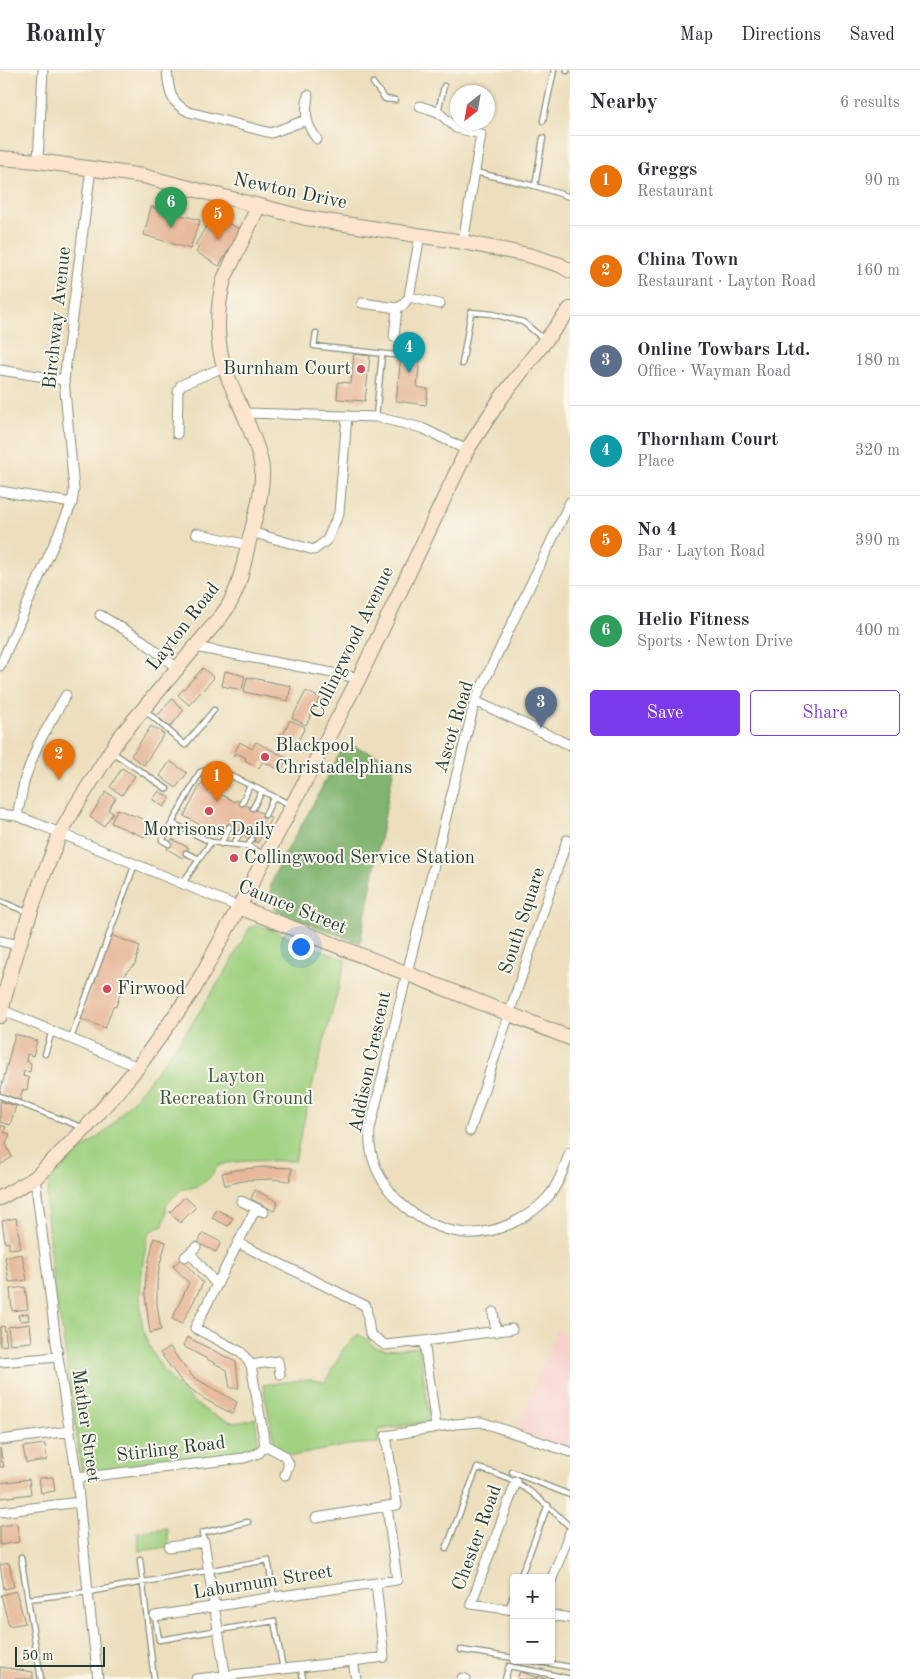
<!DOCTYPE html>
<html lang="en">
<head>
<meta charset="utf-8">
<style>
  :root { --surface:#fff; --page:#f7f7f7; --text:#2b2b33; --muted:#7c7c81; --line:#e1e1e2; --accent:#7c3aed }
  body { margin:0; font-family:"Old Standard TT",serif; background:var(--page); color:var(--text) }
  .controls { position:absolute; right:15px; bottom:15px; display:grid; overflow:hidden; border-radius:5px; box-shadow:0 1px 4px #0004 }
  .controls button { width:45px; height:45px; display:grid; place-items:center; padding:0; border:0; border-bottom:1px solid var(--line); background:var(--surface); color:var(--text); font:25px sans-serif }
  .compass { position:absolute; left:450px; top:15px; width:45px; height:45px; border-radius:50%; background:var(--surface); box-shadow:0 1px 4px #0004; rotate:211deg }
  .scale { position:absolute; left:15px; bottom:12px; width:90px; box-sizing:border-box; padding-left:5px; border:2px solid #1f3d34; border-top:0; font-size:14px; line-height:18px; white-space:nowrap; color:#1f3d34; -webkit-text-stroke:4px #fbf7ec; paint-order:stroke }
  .you { position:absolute; left:300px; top:876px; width:18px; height:18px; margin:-12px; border:4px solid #fff; border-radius:50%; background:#1a73e8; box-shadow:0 0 0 8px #1a73e833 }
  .badge { display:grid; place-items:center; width:32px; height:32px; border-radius:50%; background:var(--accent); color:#fff; font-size:16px; font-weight:700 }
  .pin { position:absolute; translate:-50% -41px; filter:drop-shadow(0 1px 2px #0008) }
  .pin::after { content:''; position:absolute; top:26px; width:18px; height:15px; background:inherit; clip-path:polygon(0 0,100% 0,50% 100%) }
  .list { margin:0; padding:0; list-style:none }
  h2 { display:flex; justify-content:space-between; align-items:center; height:65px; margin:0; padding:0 20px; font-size:21px }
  h2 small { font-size:16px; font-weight:400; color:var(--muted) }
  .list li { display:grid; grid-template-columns:32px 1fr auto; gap:15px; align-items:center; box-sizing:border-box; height:90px; padding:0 20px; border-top:1px solid var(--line) }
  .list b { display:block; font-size:19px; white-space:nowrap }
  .list p { margin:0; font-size:16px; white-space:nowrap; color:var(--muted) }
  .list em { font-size:16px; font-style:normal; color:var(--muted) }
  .actions { display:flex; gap:10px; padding:15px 20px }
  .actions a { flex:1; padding:11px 0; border:1px solid var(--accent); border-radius:5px; text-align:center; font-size:18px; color:var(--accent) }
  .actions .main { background:var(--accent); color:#fff }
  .map { position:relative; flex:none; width:570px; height:1609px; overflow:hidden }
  header { display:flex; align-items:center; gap:30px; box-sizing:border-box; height:70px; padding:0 25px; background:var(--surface); border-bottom:1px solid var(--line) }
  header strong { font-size:24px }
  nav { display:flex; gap:28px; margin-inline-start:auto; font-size:18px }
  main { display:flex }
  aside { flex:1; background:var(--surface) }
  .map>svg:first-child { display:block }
  .built { fill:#f7d0cc }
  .green { fill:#a1d282; stroke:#60885b }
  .forest { fill:#80b470; stroke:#507852 }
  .building { fill:#e7b899 }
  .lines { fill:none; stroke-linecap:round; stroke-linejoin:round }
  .lane-casing { stroke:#868e78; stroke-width:7 }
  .street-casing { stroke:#868e78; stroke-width:11 }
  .secondary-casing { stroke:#868e78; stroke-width:16 }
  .lane { stroke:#fff; stroke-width:4.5 }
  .street { stroke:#fff; stroke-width:9 }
  .secondary { stroke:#fce5cf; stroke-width:14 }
  .poi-dot { fill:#d1495b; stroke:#fbf7ec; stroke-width:2 }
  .labels { text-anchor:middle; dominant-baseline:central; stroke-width:4; stroke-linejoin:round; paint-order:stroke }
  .street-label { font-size:19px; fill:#1f3d34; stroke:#fbf7ec }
  .poi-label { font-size:19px; fill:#1f3d34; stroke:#fbf7ec; text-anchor:start }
  .park-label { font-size:19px; fill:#395b44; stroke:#fbf7ec }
</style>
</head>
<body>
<header>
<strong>Roamly</strong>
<nav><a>Map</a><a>Directions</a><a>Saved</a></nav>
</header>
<main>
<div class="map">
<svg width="570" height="1609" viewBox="0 0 570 1609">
  <rect width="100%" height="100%" fill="#fbf7ec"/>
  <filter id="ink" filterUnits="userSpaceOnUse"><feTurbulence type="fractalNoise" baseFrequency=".02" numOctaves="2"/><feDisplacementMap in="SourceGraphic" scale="10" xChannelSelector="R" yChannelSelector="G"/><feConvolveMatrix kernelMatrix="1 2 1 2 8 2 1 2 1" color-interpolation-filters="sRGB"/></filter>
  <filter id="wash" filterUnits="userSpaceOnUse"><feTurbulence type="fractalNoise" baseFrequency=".0096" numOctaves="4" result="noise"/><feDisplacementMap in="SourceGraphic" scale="20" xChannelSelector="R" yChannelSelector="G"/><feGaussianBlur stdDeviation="1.12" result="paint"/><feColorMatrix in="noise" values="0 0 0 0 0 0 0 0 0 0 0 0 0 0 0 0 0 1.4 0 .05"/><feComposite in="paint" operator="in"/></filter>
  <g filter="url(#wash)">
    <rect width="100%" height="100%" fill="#eddfbd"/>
    <path class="built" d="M556,1260L570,1266V1379L516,1360Z"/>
    <path class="green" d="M259,855L346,890L310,1024L295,1091C275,1091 238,1089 220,1095C215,1098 214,1103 210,1107C203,1115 192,1119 182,1119L166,1135V1145L163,1156L151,1161L148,1165C142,1194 138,1223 142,1252C146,1289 194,1343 229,1351C238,1354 247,1351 255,1348L258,1371L248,1383L82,1404L62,1260L53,1214L46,1133L50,1110L72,1088L107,1060L149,1011L191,955L227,899L250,857Z
      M358,1264L368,1270L375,1277L386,1280L419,1277L430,1351L379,1360L378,1373L348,1375L293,1386L275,1376L263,1315L310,1309L325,1312L344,1278Z
      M167,1458L169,1477L139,1481L137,1462Z"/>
    <path class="forest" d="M345,673L395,692L360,873L276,841L270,824L271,814L279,794L310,740Z"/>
    <g id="blocks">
      <path class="building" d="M151,137L200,150L190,179L144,165Z
        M217,147L241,160L219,196L196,182L199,177L195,175L211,148L215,151Z
        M354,284L370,286L365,331L337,329L338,312L351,313Z
        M401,287L420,289L417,317L428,319L426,335L396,331Z
        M203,598L214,608L189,635L178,625Z
        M225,601L245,606L242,620L222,616Z
        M247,607L291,616L288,631L244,622Z
        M306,621L320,628L306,655L292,648Z
        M172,629L184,640L170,657L157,646Z
        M290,650L305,657L294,680L276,671L280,663L283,665Z
        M151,656L164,664L144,695L131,686Z
        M240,672L252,679L256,672L288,688L281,701L263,691L259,698L245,690L246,688L236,683L235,686L233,685Z
        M170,691L187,703L176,718L160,706Z
        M122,698L135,706L122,725L110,717Z
        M201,714L235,732L236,730L271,748L258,773L226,755L220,766L184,746Z
        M159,721L170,728L164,737L153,730Z
        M106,722L116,728L108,740L113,743L104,756L90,747Z
        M117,739L150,752L144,767L111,753Z
        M172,769L189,778L183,788L167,779Z
        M111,865L140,876L135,894L127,901L116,937L113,936L105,958L81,949Z
        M15,964L37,971L33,986L27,984L26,991L31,993L30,1002L24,1001L23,1006L29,1008L27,1020L23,1019L20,1030L0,1023Z
        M0,1031L16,1036L10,1055L0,1052Z
        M0,1055L6,1057L4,1062L10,1064L6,1074L12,1087L0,1095Z
        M263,1097L292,1098L290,1111L271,1109L248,1110L225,1115L222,1103L235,1100Z
        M255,1120L278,1132L274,1141L251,1129Z
        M185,1127L196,1137L180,1153L170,1142Z
        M216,1139L233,1148L228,1156L212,1148Z
        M16,1148L21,1178L9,1179V1172L5,1173L2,1151Z
        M203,1163L221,1172L216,1182L198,1173Z
        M154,1168L166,1172L160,1194L157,1213V1234L161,1260L150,1263L145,1224L146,1204Z
        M22,1184L27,1210L9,1212L5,1187Z
        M181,1189L203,1213L182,1254L172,1249L189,1213L173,1196Z
        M25,1217L28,1239L12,1241L10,1219Z
        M28,1243L29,1250L20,1251L18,1245Z
        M30,1254L32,1272L10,1274L8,1257Z
        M4,1256L7,1275L0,1276V1257Z
        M187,1267L236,1292L239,1318H230L227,1300L183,1276Z
        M170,1277L182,1294L193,1307L237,1332L233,1344L204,1329L183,1313L160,1283Z
        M45,1374L47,1390L26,1393L23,1377Z
        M0,1378L4,1397H0Z
        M53,1407L55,1421L41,1423L39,1408Z
        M29,1409L31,1424L1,1428L0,1413Z
        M17,1454L19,1472L0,1475V1456Z
        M9,1493L14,1517L4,1519L0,1495Z
        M16,1521L25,1553L9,1556L1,1525Z
        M0,1597L33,1602V1609H0Z
        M520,1601L537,1608L538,1606L546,1609H517Z"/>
    </g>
  </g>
  <g filter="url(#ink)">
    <use href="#blocks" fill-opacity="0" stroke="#868e78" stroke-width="1"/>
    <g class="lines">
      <g class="lane-casing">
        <path id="lane" d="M567,1V0
          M373,13L385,29L395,30
          M438,42L444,16
          M543,51L554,0
          M475,102L535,116L570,127
          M535,116L543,68
          M316,263L314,276L394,285
          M462,294L471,242L492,244L523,252L545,270
          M376,347L382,284
          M146,641L185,675L214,640
          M112,682L167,719
          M242,733L250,715
          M253,738L262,721
          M265,745L274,727
          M169,774L162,770L172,753
          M221,774L229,757
          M234,774L240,763
          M248,776L252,769
          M186,783L199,789
          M265,785L248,776L211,772L172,753L200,702L211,699L219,700L291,735
          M182,814L211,772
          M0,831L29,843
          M71,968L135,794
          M45,984L52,961
          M0,1026L84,1058
          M512,1402L570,1425
          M204,1472L202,1463L248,1452
          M446,1479L477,1398C521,1409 538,1426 570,1457
          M21,1487L41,1609
          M140,1489L154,1609
          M520,1508L548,1435
          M28,1529L88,1522L268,1490L274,1527
          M508,1539L514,1523
          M155,1546L159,1570L274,1551L283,1599
          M461,1580L514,1588
          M529,1590L570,1597
          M301,1598L303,1609
          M505,1609L509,1596L540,1602L570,1609"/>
      </g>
      <g class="street-casing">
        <path id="street" d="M167,0C169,21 169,32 189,42L271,63L306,50
          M308,25C305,45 305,53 317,69
          M420,36L438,42L456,58L481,64L463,172
          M38,91L43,0
          M409,227L440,234
          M362,233L397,238
          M394,267L397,238L403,235L409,227L420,165
          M0,300L64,310
          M244,343L376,347L422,358L467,380
          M177,364L178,321L181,315L224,297
          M0,421L72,433
          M570,432L475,631L407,903L370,1059C365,1112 415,1159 466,1163C495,1165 530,1148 548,1127C559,1114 564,1097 570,1082
          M251,462L314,480L327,470L339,443L347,346
          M196,463L248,475
          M100,545L142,570L177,598
          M195,577L359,608
          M0,596L72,433L74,420L64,310L91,98
          M475,631L570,675
          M0,744L17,746L38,754L239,837
          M17,746L25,708L38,674L66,625
          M0,871L19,875
          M2,940L138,997
          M470,1061L567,770
          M35,1108L58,1287L77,1408L88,1522L98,1609
          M241,1131L264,1142
          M238,1173L256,1138
          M190,1183L217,1215
          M185,1187L196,1177
          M493,1242L496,1262
          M424,1271L512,1259
          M0,1292L58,1287
          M251,1295L278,1291L280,1304
          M0,1370L70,1361
          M265,1375L251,1295L241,1282L195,1258L238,1173L366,1236L370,1264L385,1275L424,1271L436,1357
          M265,1375L285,1386L289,1394L285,1405
          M77,1408L244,1388L259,1383L265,1375
          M0,1442L79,1432
          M316,1448L387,1436
          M169,1477L204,1472L226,1609
          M551,1511L570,1462
          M514,1540L471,1534L516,1412
          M551,1545L570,1548
          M155,1546L274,1527L376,1513
          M462,1608L466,1609
          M196,1609L353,1591
          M356,1609L353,1591L384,1587L376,1513L397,1510L387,1436L397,1435L386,1366L455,1354L481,1352L570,1382"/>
      </g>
      <g class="secondary-casing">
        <path id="secondary" d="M0,88L38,91L143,106L306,148L463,172L528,185L560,195L570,201
          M239,837L570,968
          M0,946L8,913L19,875L42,809L60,764L77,734L119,668L222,545C239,523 242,501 248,475C254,451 263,424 262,399C261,386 255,372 250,359C242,338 231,317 224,296C215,269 217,236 224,209L258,137
          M0,1128L35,1108L86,1058L138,997L194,919L239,837L359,608L467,380L501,328L570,239"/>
      </g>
      <use href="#lane" class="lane"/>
      <use href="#street" class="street"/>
      <use href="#secondary" class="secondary"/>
    </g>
  </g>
  <g class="poi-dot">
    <circle cx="361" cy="299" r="5"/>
    <circle cx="265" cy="687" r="5"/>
    <circle cx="209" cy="741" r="5"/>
    <circle cx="234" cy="788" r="5"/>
    <circle cx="107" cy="919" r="5"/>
  </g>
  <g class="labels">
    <g class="street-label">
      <text transform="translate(290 122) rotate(12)">Newton Drive</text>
      <text transform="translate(58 248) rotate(-84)">Birchway Avenue</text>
      <text transform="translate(184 557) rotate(-52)">Layton Road</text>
      <text transform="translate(353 573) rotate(-64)">Collingwood Avenue</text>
      <text transform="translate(455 657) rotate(-73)">Ascot Road</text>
      <text transform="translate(292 838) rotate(22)">Caunce Street</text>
      <text transform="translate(523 851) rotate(-72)">South Square</text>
      <text transform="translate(371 992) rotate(-78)">Addison Crescent</text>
      <text transform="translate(85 1356) rotate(82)">Mather Street</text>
      <text transform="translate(171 1380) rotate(-7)">Stirling Road</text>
      <text transform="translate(478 1468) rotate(-70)">Chester Road</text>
      <text transform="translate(263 1513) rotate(-9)">Laburnum Street</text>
    </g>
    <g class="poi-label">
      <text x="351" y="299" text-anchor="end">Burnham Court</text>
      <text x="275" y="676">Blackpool<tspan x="275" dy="22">Christadelphians</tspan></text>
      <text x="209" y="760" text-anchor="middle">Morrisons Daily</text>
      <text x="244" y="788">Collingwood Service Station</text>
      <text x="117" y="919">Firwood</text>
    </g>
    <g class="park-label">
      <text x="236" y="1007">Layton<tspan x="236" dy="22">Recreation Ground</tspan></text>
    </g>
  </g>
</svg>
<div class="controls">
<button>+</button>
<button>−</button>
</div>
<svg class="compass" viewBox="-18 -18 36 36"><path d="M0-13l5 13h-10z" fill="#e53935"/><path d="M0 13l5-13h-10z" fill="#7c7c81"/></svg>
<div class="scale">50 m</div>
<div class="you"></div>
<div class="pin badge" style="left:217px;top:732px;background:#e8710a">1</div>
<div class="pin badge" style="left:59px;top:710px;background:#e8710a">2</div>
<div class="pin badge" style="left:541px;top:658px;background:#5c6f8a">3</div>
<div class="pin badge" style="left:409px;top:303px;background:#0f9aa8">4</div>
<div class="pin badge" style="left:218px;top:170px;background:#e8710a">5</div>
<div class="pin badge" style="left:171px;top:158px;background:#2e9e5b">6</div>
</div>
<aside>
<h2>Nearby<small>6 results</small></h2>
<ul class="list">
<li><span class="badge" style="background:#e8710a">1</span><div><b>Greggs</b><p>Restaurant</p></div><em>90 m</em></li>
<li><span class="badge" style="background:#e8710a">2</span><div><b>China Town</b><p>Restaurant · Layton Road</p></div><em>160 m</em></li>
<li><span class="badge" style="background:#5c6f8a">3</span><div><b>Online Towbars Ltd.</b><p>Office · Wayman Road</p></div><em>180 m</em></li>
<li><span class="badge" style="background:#0f9aa8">4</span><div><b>Thornham Court</b><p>Place</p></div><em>320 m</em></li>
<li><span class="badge" style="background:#e8710a">5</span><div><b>No 4</b><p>Bar · Layton Road</p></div><em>390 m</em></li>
<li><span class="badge" style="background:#2e9e5b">6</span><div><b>Helio Fitness</b><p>Sports · Newton Drive</p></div><em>400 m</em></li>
</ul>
<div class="actions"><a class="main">Save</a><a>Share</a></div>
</aside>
</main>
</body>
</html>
